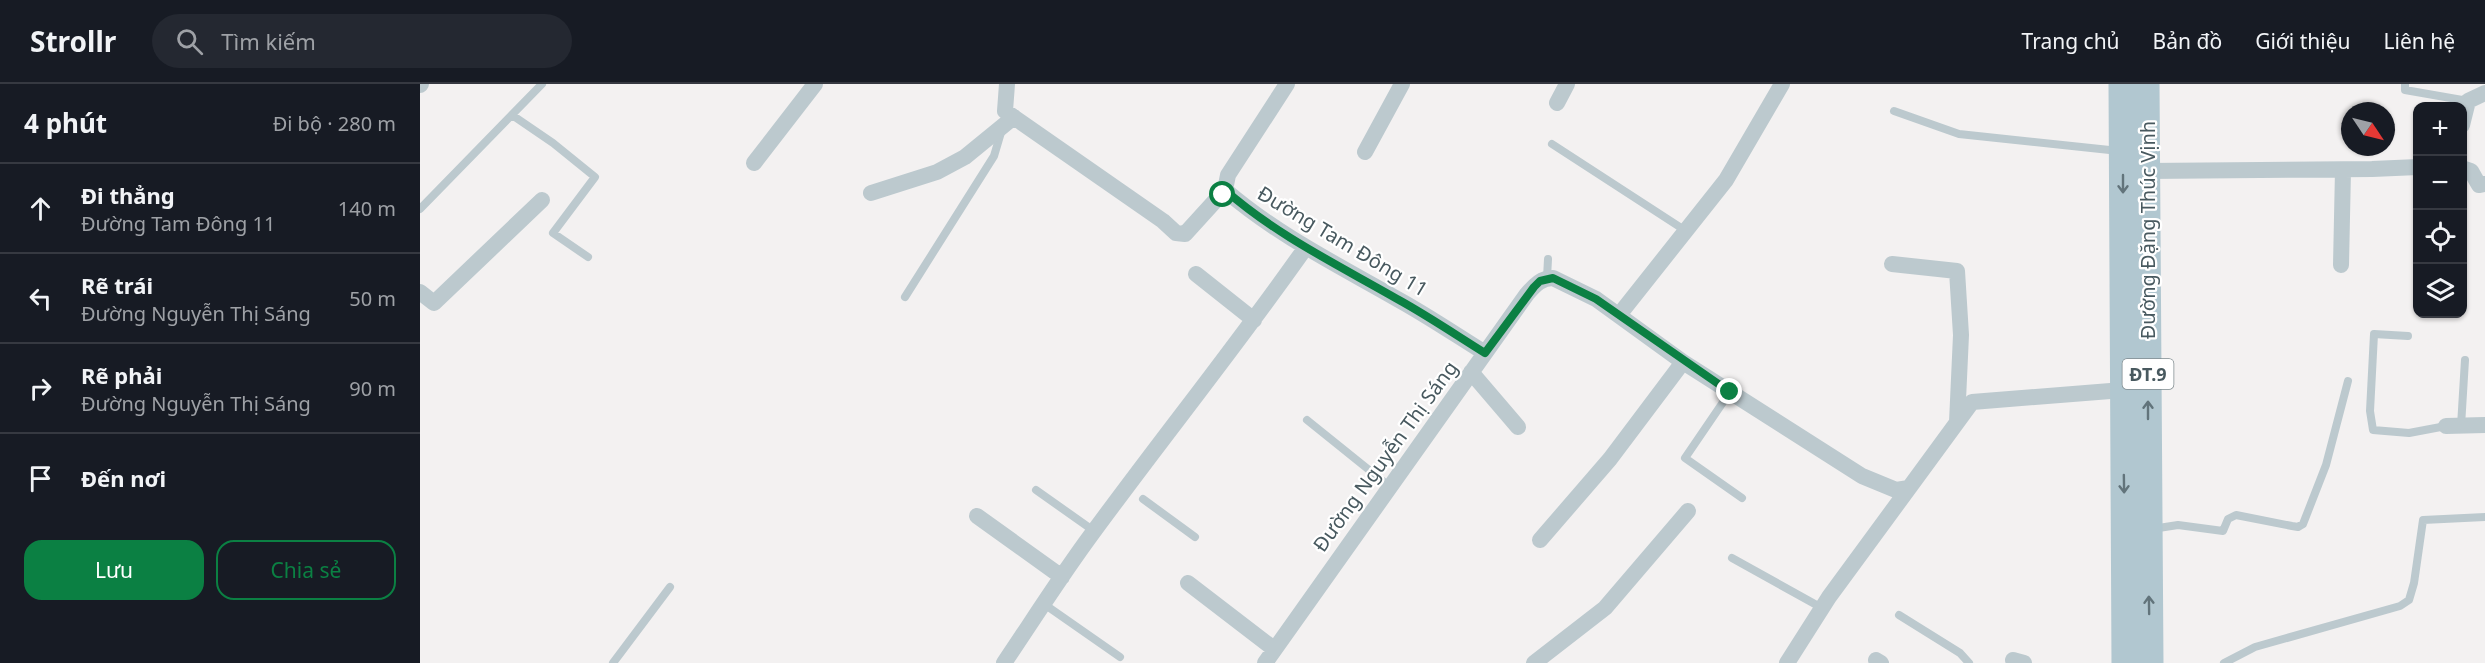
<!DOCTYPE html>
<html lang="vi">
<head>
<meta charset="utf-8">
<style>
  :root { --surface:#171b24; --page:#242831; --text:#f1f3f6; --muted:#9ea1a6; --line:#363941; --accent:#0b8043 }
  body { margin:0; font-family:"Noto Sans",sans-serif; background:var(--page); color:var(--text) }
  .controls { position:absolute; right:18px; top:18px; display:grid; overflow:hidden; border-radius:12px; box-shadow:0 2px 4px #0004 }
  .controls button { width:54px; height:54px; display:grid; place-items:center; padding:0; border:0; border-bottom:2px solid var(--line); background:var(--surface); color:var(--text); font:30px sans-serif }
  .compass { position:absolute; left:1921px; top:18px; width:54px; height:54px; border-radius:50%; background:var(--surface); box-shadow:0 2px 4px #0004; rotate:125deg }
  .stop { position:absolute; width:18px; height:18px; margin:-14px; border:4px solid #0b8043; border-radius:50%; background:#fff }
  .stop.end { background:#0b8043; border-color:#fff; box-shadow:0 2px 6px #0008 }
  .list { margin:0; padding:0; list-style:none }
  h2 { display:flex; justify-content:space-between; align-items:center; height:78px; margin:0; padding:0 24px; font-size:26px }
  h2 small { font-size:20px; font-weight:400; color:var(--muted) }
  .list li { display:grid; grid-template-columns:39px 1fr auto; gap:18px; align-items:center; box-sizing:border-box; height:90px; padding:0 24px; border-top:2px solid var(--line) }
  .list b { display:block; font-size:22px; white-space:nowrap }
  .list p { margin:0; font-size:20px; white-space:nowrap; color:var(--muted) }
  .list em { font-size:20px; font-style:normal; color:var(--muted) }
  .actions { display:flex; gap:12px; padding:18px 24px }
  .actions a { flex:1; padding:14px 0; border:2px solid var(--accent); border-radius:18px; text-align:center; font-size:21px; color:var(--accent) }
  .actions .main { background:var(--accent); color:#fff }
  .icon { flex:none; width:33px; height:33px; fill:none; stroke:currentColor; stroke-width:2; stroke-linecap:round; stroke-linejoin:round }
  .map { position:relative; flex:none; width:2065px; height:579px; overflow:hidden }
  header { display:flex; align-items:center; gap:36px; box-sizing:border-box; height:84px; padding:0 30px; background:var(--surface); border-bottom:2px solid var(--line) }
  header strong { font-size:28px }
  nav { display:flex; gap:33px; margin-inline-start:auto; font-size:21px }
  .search { width:420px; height:54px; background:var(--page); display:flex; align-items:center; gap:15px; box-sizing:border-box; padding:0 21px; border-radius:33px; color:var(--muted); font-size:22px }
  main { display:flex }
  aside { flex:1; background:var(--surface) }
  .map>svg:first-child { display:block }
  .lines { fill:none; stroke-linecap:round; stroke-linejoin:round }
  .service { stroke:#bcc9ce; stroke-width:8 }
  .minor { stroke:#bcc9ce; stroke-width:16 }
  .primary { stroke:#b1c7d0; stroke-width:27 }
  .oneway { stroke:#62747b }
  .route { stroke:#0b8043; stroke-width:8 }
  .labels { text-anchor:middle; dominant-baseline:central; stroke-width:4.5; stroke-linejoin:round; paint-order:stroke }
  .shield { fill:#fff; stroke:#7f8b8f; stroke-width:1.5 }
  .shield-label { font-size:18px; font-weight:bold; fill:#48595f }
  .street-label { font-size:20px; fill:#48595f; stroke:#fff }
</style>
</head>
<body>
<header>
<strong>Strollr</strong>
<div class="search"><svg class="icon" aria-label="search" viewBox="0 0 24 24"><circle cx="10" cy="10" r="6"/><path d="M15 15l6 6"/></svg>Tìm kiếm</div>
<nav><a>Trang chủ</a><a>Bản đồ</a><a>Giới thiệu</a><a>Liên hệ</a></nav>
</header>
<main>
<aside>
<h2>4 phút<small>Đi bộ · 280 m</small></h2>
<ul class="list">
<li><svg class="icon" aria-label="ahead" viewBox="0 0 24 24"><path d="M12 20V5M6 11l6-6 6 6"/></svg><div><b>Đi thẳng</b><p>Đường Tam Đông 11</p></div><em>140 m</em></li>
<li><svg class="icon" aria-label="left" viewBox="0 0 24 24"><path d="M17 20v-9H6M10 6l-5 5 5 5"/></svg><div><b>Rẽ trái</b><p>Đường Nguyễn Thị Sáng</p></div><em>50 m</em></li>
<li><svg class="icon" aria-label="right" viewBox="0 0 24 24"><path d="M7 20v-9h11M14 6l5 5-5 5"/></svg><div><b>Rẽ phải</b><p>Đường Nguyễn Thị Sáng</p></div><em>90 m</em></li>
<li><svg class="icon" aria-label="arrive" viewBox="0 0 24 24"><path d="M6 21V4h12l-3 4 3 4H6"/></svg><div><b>Đến nơi</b></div></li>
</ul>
<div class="actions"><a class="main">Lưu</a><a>Chia sẻ</a></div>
</aside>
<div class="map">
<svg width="2065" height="579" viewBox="0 0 2065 579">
  <rect width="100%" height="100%" fill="#f3f1f1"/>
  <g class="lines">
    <path class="service" d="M1985,0V6L2048,17
      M1474,27L1539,50L1699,67
      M92,31L133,59L175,93L133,149L168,173
      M1132,60L1266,147
      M0,125L122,0
      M1127,194L1128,175
      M485,213L574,72L582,45
      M1988,252L1954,250L1950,327L1953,346L1989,349L2026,342
      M1310,308L1265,374L1322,414
      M887,336L969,402
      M2041,342L2045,276
      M616,406L674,447
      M723,415L775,453
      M1732,445L1758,441L1803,447L1808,435L1816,431L1872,442L1878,443L1883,440L1906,381L1928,297
      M1312,474L1402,524
      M624,520L700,573
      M1479,531L1540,569L1549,579
      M193,579L250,503
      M1804,579L1835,563L1980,522L1989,516L1994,499L2003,436L2065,433"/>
    <path class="minor" d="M587,0L585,27L743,137L756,149L765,150L805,106
      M867,0L808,91L805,106C857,151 920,182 979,216C1008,232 1036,251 1065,269
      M0,1L1,0
      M1137,19L1147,0
      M2042,41L2048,17L2065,9
      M945,68L982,0
      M334,79L395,0
      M2042,84L2051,87L2059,101L2065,100
      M1727,87L1952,85L1998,83
      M451,109L517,88L545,73L594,33
      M1472,180L1537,187L1541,251L1537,338
      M1921,181L1923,86
      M776,190L834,236
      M0,208L14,219L122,116
      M1199,231L1306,96L1362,0
      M1051,288L1098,343
      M2026,342L2065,341
      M557,432L642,493
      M1120,456L1190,375L1263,278
      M768,499L854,565
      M1456,576L1461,579
      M1593,576L1604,579
      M584,579C611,539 637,498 666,458C738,359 815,264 886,163
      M845,579L1107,210C1115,201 1121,194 1133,194L1176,215L1263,278L1442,392L1476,406L1489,404L1552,318L1703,306
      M1114,579L1185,524L1268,427
      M1367,579L1409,513L1489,404"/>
    <path class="primary" d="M1702,0L1705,579
      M1726,0L1730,579"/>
  </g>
  <defs><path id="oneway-shaft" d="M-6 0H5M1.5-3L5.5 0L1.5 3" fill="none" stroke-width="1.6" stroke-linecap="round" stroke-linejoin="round" transform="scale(1.5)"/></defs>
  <g class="oneway">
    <use href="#oneway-shaft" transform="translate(1703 100) rotate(90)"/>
    <use href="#oneway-shaft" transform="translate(1728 326) rotate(-90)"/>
    <use href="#oneway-shaft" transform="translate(1704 400) rotate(89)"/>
    <use href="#oneway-shaft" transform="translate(1729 521) rotate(-91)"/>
  </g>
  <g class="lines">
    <path class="route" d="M803,111L805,106C856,151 920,182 979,216C1008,232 1036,251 1065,269L1114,203L1120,197L1133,194L1176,215L1310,308"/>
  </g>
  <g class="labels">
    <rect class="shield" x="1702.5" y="275" width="51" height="30" rx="4.5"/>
    <g class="shield-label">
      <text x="1728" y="290">ĐT.9</text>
    </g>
    <g class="street-label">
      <text transform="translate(1727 146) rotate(-90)">Đường Đặng Thúc Vịnh</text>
      <text transform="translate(923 157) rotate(31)">Đường Tam Đông 11</text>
      <text transform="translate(965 372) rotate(-54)">Đường Nguyễn Thị Sáng</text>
    </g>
  </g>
</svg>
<div class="controls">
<button>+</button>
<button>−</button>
<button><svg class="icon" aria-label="locate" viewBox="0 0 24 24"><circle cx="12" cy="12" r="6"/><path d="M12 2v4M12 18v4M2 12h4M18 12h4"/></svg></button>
<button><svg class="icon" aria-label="layers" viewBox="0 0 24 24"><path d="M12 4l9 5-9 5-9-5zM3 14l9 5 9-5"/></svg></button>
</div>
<svg class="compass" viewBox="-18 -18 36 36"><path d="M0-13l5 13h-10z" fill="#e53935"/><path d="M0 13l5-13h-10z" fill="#9ea1a6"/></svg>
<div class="stop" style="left:803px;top:111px"></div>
<div class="stop end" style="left:1310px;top:308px"></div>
</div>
</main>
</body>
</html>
